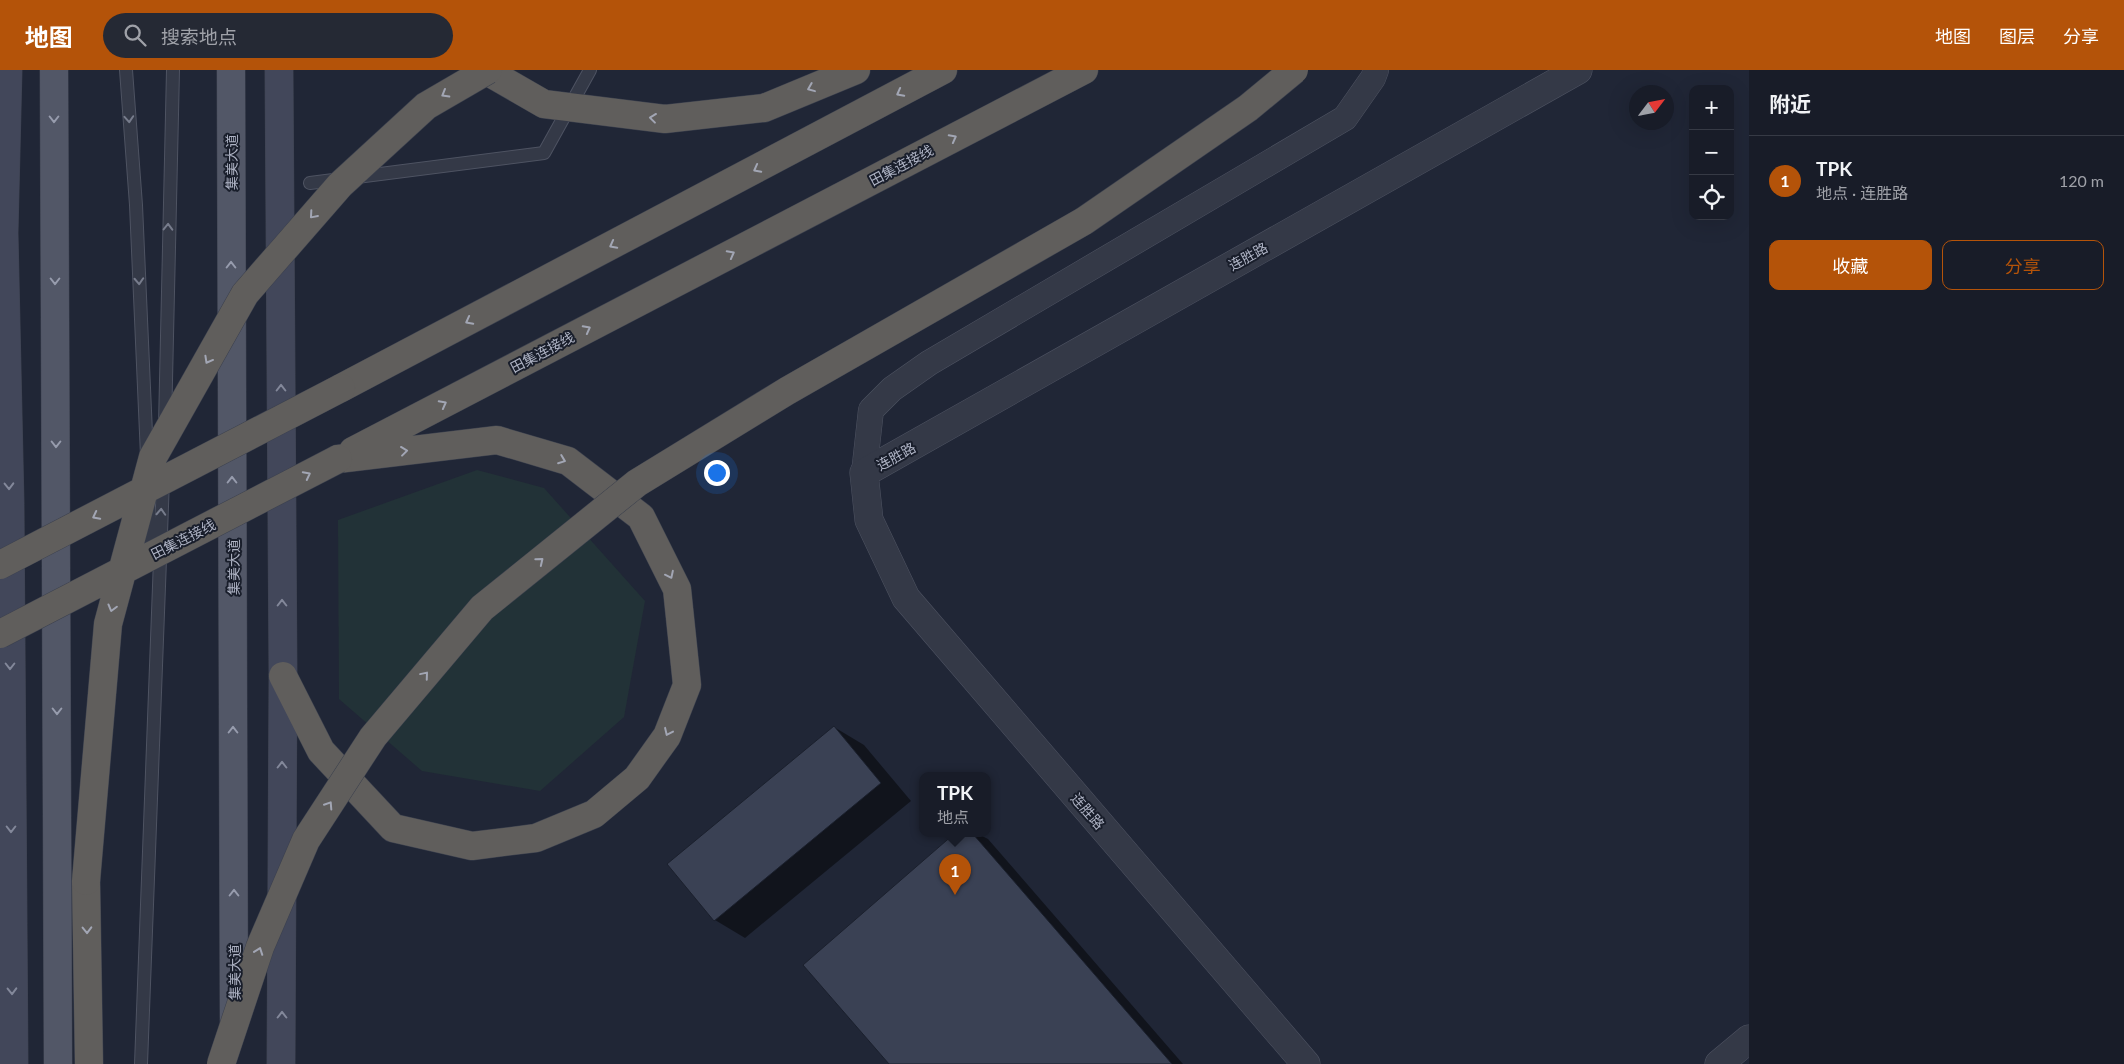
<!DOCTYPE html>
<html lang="zh">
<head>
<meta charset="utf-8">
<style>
  :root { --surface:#181c28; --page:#252934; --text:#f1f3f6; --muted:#9fa1a8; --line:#363a45; --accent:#b45309 }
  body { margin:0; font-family:Lato,"Noto Sans SC",sans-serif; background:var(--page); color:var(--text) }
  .controls { position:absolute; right:15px; top:15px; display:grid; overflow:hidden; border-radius:10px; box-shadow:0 5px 20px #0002 }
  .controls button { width:45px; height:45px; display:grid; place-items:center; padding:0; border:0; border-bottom:1px solid var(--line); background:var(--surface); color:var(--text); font:25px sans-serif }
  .compass { position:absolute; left:1629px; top:15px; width:45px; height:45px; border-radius:50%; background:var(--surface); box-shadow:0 5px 20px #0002; rotate:58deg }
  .you { position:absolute; left:716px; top:402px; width:18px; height:18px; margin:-12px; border:4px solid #fff; border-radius:50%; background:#1a73e8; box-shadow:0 0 0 8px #1a73e833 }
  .badge { display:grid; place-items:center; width:32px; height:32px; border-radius:50%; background:var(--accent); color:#fff; font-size:16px; font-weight:700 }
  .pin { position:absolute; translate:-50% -41px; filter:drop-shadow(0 1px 2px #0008) }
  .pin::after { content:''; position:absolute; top:26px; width:18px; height:15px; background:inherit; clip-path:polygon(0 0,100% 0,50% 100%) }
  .popup { position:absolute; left:919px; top:702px; width:72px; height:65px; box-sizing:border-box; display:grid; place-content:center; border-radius:10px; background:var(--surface); filter:drop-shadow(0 1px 4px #0005); font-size:16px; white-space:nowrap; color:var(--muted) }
  .popup b { font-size:19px; color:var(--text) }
  .popup::after { content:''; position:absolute; left:50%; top:100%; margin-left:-10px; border:10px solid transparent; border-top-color:var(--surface) }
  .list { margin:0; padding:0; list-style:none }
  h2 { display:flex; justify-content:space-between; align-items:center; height:65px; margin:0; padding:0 20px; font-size:21px }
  h2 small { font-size:16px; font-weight:400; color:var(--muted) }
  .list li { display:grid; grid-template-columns:32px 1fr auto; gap:15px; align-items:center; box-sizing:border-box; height:90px; padding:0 20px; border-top:1px solid var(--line) }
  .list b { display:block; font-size:19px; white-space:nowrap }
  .list p { margin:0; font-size:16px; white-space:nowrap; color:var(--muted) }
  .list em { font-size:16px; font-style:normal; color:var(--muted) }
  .actions { display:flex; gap:10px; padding:15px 20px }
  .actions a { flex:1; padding:11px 0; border:1px solid var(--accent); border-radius:10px; text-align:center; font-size:18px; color:var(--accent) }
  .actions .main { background:var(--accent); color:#fff }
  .icon { flex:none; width:28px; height:28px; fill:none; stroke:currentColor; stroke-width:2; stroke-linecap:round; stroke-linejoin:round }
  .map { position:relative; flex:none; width:1749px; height:994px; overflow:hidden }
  header { display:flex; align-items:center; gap:30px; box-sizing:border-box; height:70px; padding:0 25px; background:var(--accent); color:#fff }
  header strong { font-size:24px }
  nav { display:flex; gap:28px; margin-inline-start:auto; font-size:18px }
  .search { width:350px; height:45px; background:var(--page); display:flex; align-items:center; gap:12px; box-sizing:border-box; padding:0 18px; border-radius:28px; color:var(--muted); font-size:19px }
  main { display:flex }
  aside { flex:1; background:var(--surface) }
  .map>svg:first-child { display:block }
  .green { fill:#223237 }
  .shadow { fill:#0007 }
  .building { fill:#3a4154; stroke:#1b202d }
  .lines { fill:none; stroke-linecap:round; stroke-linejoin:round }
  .service-casing { stroke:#4e5362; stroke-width:14 }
  .minor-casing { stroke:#4e5362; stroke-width:26 }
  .tertiary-casing { stroke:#4e5362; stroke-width:29 }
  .secondary-casing { stroke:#3d4250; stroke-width:29 }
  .primary-casing { stroke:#3d4250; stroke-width:29 }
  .trunk-casing { stroke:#3b404e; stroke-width:29 }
  .service { stroke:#343947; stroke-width:12 }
  .minor { stroke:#343947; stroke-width:25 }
  .tertiary { stroke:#343947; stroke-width:28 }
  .secondary { stroke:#42475a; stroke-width:28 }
  .primary { stroke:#525767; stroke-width:28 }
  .trunk { stroke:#605e5c; stroke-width:28 }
  .trunk-bridge-casing { stroke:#3b404e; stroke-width:29; stroke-linecap:butt }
  .trunk-bridge { stroke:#605e5c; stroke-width:28 }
  .oneway { stroke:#a2a6b4 }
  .oneway2 { stroke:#979cad }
  .oneway3 { stroke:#777c8c }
  .oneway4 { stroke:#83889a }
  .labels { text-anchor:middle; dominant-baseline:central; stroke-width:4; stroke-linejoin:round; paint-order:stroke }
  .street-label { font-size:14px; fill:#aeb3c4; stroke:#191e2b }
</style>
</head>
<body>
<header>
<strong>地图</strong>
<div class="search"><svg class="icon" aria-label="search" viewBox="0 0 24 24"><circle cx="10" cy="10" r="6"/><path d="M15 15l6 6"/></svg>搜索地点</div>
<nav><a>地图</a><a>图层</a><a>分享</a></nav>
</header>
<main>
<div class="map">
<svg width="1749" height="994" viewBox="0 0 1749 994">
  <rect width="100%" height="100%" fill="#202636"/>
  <path class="green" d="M477,400L544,418L645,531L624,647L540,721L422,701L339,629L338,450Z"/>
  <path class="shadow" d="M834,657L864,675L911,731L745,868L715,850Z
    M956,764H978L988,769L1183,994H891L805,895Z"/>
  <path class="building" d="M834,656L881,713L714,851L667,794Z
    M954,764H973L1172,994H889L803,895Z"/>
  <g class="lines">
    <g class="service-casing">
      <path id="service" d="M126,0L136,135L147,386
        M310,113L544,83L590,0
        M165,355L173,0
        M149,436L151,486
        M141,994L163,410"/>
    </g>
    <g class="minor-casing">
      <path id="minor" d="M864,403L871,340L892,319L929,293L1345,48L1373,8L1376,0"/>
    </g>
    <g class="tertiary-casing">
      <path id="tertiary" d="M1306,994L906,528L869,450L864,403L1578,0
        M1719,994L1749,969"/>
    </g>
    <g class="secondary-casing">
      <path id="secondary" d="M8,0L4,163L10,433L14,994
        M279,0L283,606L281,994"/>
    </g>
    <g class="primary-casing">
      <path id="primary" d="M54,0L58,994
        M231,0L234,950"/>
    </g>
    <g class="trunk-casing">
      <path id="trunk" d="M485,0L544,34L665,49L764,38L856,0
        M341,318L943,0
        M353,381L1084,0
        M283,606L321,681L393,758L472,776L536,768L594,744L637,708L667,666L687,615L677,519L641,447L568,391L497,370L338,389
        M86,811L89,994"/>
    </g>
    <use href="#service" class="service"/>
    <use href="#minor" class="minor"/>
    <use href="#tertiary" class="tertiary"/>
    <use href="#secondary" class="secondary"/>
    <use href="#primary" class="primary"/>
    <use href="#trunk" class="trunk"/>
    <g class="trunk-bridge-casing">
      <path id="trunk-bridge" d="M0,495L341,318
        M0,564L338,389
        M86,811L108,554L153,387L245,224L340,115L426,36L488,0
        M221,994L260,877L306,770L373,667L482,538L637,413L787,321L1084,151L1248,38L1294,0"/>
    </g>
    <use href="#trunk-bridge" class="trunk-bridge"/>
  </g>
  <defs><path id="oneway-chevron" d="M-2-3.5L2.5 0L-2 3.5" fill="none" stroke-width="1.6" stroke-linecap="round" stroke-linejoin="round" transform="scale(1.25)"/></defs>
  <g class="oneway">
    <use href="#oneway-chevron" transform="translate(811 18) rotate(158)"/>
    <use href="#oneway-chevron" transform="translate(900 23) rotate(152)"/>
    <use href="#oneway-chevron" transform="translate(445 24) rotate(150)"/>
    <use href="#oneway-chevron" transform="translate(653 48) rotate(-173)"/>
    <use href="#oneway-chevron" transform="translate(953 68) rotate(-28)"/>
    <use href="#oneway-chevron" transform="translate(757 99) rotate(152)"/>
    <use href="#oneway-chevron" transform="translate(313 145) rotate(131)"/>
    <use href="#oneway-chevron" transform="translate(613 175) rotate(152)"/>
    <use href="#oneway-chevron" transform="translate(731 184) rotate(-28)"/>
    <use href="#oneway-chevron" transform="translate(469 251) rotate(152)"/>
    <use href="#oneway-chevron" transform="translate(587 259) rotate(-28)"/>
    <use href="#oneway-chevron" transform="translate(208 290) rotate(119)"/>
    <use href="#oneway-chevron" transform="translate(443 334) rotate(-28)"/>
    <use href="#oneway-chevron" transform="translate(404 381) rotate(-7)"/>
    <use href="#oneway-chevron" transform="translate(562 390) rotate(21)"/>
    <use href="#oneway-chevron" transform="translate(307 405) rotate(-27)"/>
    <use href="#oneway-chevron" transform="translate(96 446) rotate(153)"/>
    <use href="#oneway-chevron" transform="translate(540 491) rotate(-39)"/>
    <use href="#oneway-chevron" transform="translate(670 505) rotate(64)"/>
    <use href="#oneway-chevron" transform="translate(112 538) rotate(105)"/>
    <use href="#oneway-chevron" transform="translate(425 605) rotate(-50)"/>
    <use href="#oneway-chevron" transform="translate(668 662) rotate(115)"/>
    <use href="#oneway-chevron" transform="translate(329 735) rotate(-57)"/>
    <use href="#oneway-chevron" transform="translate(87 860) rotate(89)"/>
    <use href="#oneway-chevron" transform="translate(259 881) rotate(-70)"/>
  </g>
  <g class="oneway2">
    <use href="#oneway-chevron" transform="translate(54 49) rotate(90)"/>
    <use href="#oneway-chevron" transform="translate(231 195) rotate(-90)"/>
    <use href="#oneway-chevron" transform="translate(55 211) rotate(90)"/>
    <use href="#oneway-chevron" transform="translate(56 374) rotate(90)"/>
    <use href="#oneway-chevron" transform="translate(232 410) rotate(-90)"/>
    <use href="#oneway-chevron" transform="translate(57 641) rotate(90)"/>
    <use href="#oneway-chevron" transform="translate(233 660) rotate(-90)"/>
    <use href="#oneway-chevron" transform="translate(234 823) rotate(-90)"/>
  </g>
  <g class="oneway3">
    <use href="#oneway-chevron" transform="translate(129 49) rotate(86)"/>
    <use href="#oneway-chevron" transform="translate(168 157) rotate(-89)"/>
    <use href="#oneway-chevron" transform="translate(139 211) rotate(87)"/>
    <use href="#oneway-chevron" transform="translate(161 442) rotate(-87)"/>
  </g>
  <g class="oneway4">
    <use href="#oneway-chevron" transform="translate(281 318) rotate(-90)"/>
    <use href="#oneway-chevron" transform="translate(9 416) rotate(89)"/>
    <use href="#oneway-chevron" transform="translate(282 533) rotate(-90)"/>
    <use href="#oneway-chevron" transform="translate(10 596) rotate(90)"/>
    <use href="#oneway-chevron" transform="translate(282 695) rotate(-90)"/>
    <use href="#oneway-chevron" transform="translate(11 759) rotate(90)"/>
    <use href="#oneway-chevron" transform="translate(12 921) rotate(89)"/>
    <use href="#oneway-chevron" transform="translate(282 945) rotate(-90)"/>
  </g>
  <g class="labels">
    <g class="street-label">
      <text transform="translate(231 92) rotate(-90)">集美大道</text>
      <text transform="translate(901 95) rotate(-28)">田集连接线</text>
      <text transform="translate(1248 186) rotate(-29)">连胜路</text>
      <text transform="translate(542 282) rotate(-28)">田集连接线</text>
      <text transform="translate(896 386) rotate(-29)">连胜路</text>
      <text transform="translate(183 469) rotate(-27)">田集连接线</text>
      <text transform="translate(233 497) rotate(-90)">集美大道</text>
      <text transform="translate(1088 741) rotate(49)">连胜路</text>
      <text transform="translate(234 902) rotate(-90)">集美大道</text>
    </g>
  </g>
</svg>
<div class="controls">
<button>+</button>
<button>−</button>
<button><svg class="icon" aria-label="locate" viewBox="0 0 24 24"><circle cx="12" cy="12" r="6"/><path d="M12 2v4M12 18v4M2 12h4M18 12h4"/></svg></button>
</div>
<svg class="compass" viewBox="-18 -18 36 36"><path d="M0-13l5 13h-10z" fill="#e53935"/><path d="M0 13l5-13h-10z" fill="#9fa1a8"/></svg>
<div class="you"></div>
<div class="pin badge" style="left:955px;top:825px">1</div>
<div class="popup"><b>TPK</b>地点</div>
</div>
<aside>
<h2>附近<small></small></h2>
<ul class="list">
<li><span class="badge">1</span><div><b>TPK</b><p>地点 · 连胜路</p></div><em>120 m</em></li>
</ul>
<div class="actions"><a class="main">收藏</a><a>分享</a></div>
</aside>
</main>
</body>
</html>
